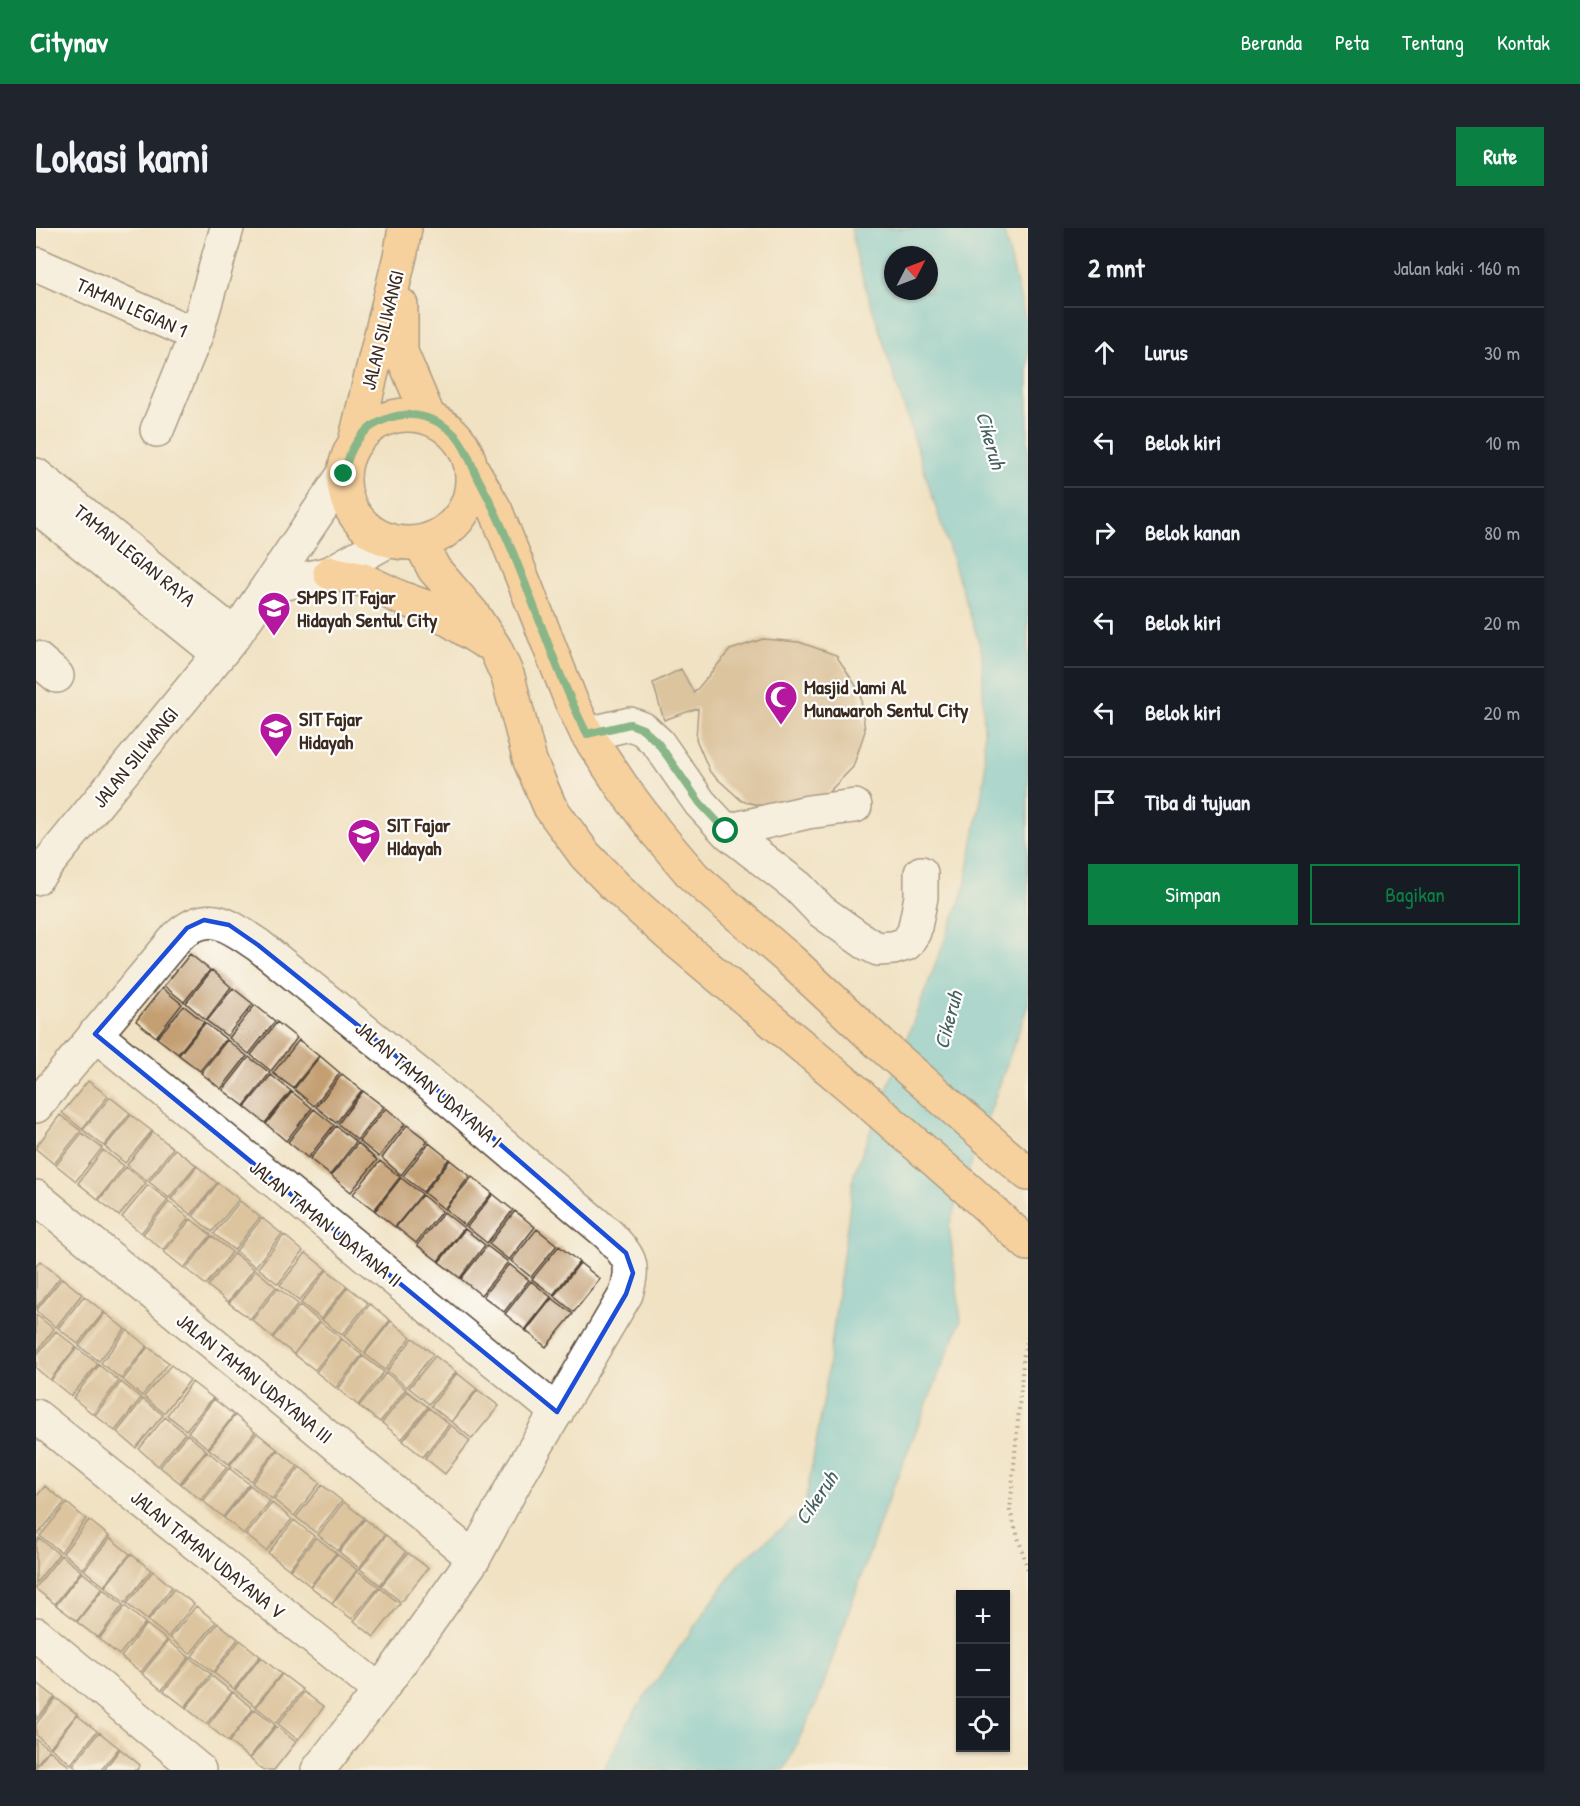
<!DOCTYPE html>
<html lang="id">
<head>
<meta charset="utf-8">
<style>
  :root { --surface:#171b24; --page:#20242c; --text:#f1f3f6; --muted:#9ea1a6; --line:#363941; --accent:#0b8043 }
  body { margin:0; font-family:"Patrick Hand",sans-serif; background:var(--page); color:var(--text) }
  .controls { position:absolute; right:18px; bottom:18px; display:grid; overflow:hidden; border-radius:0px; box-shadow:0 2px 4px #0004 }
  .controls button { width:54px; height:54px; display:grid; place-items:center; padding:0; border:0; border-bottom:2px solid var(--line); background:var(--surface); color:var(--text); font:30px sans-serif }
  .compass { position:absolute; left:848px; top:18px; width:54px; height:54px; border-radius:50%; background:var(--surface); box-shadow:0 2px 4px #0004; rotate:48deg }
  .stop { position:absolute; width:18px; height:18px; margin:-14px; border:4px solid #0b8043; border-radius:50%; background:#fff }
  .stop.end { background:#0b8043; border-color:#fff; box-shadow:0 2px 6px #0008 }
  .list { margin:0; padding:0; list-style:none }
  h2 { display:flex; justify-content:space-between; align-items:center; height:78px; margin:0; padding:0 24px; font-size:26px }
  h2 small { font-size:20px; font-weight:400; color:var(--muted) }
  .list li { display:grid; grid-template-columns:39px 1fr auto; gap:18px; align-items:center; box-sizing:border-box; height:90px; padding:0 24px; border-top:2px solid var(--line) }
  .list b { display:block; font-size:22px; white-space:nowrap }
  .list em { font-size:20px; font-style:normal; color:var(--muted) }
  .actions { display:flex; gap:12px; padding:18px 24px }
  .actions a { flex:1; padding:14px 0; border:2px solid var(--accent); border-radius:0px; text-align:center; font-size:21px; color:var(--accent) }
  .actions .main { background:var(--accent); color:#fff }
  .icon { flex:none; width:33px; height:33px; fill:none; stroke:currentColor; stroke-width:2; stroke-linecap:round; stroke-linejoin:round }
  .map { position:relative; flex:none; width:992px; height:1542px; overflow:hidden; border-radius:0px }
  header { display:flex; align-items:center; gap:36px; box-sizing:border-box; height:84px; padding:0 30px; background:var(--accent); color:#fff }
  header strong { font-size:28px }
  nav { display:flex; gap:33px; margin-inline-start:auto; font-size:21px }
  .intro { display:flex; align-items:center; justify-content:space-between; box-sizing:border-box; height:144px; padding:0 36px }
  h1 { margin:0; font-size:42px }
  .button { padding:15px 27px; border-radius:0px; background:var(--accent); color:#fff; font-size:21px; font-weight:700 }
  main { display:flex; gap:36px; padding:0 36px }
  aside { flex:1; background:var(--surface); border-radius:0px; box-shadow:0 2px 4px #0004 }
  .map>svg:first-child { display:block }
  .water { fill:#5dc8d7; stroke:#4c797a; stroke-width:1.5; fill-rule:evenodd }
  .building { fill:#c39f72 }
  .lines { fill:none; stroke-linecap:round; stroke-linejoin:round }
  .minor-casing { stroke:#564637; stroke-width:36 }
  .major-casing { stroke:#564637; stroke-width:36 }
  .path { stroke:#564637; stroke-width:4; stroke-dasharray:1.5 4.5; stroke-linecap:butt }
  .minor { stroke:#fff; stroke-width:33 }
  .major { stroke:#febc70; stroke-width:33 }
  .route { stroke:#0b8043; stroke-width:8 }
  .marked { fill:none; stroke:#1d4ed8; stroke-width:4.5; stroke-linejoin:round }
  .labels { text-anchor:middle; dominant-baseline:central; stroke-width:4.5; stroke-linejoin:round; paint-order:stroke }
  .street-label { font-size:20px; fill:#3b2a1e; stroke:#fff }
  .poi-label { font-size:20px; font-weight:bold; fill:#3b2a1e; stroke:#fff; text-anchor:start }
  .water-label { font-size:21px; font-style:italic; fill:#47615f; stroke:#fff }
</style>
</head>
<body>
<header>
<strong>Citynav</strong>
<nav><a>Beranda</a><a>Peta</a><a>Tentang</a><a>Kontak</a></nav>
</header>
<div class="intro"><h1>Lokasi kami</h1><a class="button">Rute</a></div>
<main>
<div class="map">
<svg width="992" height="1542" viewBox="0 0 992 1542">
  <rect width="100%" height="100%" fill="#fff"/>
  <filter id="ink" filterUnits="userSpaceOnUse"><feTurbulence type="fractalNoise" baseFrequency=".0167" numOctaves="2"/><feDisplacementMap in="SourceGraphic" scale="12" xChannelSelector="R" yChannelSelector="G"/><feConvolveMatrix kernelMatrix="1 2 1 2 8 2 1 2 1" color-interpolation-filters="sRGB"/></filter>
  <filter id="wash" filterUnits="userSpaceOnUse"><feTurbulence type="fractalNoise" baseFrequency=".008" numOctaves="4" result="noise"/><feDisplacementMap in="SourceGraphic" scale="24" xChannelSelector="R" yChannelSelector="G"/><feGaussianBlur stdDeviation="1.35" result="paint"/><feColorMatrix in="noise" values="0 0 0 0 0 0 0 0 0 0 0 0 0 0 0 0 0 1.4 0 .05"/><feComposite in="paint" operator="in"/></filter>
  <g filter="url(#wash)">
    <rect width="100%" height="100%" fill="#f0e2c3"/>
    <path class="water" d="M815,0H967L992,101V777L913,998L925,1092L851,1274L782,1472L748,1542H568L595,1489L704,1334L768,1282L788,1170L818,946L928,663L949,549L946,424L822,35ZM857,27H893V63H857Z"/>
    <g id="blocks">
      <path class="building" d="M727,411L763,414L800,427L824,464L829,503L817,539L785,572L744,582L706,573L674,544L660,511L662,480L628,492L617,455L645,441L658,465L694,422Z
        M154,726L174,742L148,774L128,758Z
        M176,742L195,759L170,792L150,775Z
        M126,760L146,776L120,809L100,793Z
        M197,760L217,776L191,808L171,793Z
        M219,777L239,793L213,826L193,810Z
        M148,778L168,794L142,826L121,810Z
        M241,794L261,810L235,843L215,827Z
        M169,795L190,811L164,843L143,827Z
        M191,812L211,828L185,861L165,845Z
        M263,812L283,828L257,860L237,845Z
        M284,828L304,845L278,878L258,861Z
        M213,829L234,845L208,878L187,862Z
        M306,846L326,862L300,895L280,879Z
        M235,847L255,863L229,895L209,879Z
        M52,853L72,868L46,901L26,885Z
        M327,863L348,879L321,912L302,896Z
        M256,864L276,880L250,913L230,896Z
        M74,869L94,885L68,918L47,902Z
        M350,880L369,896L343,929L323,913Z
        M278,881L298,897L272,930L252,914Z
        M24,887L45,903L18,936L0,921V919Z
        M95,887L116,903L89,935L69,919Z
        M371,897L392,913L365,947L346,930Z
        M300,898L320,914L294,947L274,931Z
        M117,904L137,920L111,953L91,937Z
        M46,905L66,920L40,953L20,937Z
        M322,915L341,932L315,964L295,948Z
        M393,915L413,931L387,964L367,948Z
        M139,921L160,937L133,970L113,954Z
        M67,922L88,938L62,971L42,955Z
        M414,932L434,948L408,981L388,965Z
        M344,933L364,949L338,982L317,966Z
        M161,938L181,955L155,987L135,971Z
        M90,939L110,955L83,988L63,972Z
        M436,949L456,965L429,998L409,981Z
        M365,950L386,966L359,999L339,983Z
        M182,955L203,971L176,1004L157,988Z
        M112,957L132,972L105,1005L86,989Z
        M457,966L477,982L451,1015L431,999Z
        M386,967L406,983L380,1015L360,999Z
        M204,973L224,989L198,1022L178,1006Z
        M133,974L153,990L127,1022L107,1006Z
        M479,983L499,999L473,1032L453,1016Z
        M408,984L428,1000L402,1033L381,1017Z
        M226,990L246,1006L219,1039L200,1023Z
        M155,991L175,1007L148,1040L128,1024Z
        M429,1001L449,1017L424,1050L403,1034Z
        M501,1001L521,1017L495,1049L475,1033Z
        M248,1007L267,1023L242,1056L222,1040Z
        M176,1008L196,1024L170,1057L150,1041Z
        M451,1018L472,1034L445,1067L425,1051Z
        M523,1018L543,1034L517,1067L496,1051Z
        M198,1025L218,1041L192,1074L172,1058Z
        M270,1025L290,1041L263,1073L244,1057Z
        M4,1033L24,1049L0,1080V1038Z
        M544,1035L564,1051L538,1084L518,1068Z
        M473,1036L493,1052L468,1084L447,1068Z
        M220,1042L240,1059L214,1091L193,1075Z
        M291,1042L311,1058L285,1091L265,1075Z
        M26,1050L46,1066L20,1099L0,1083Z
        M495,1053L515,1069L489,1102L469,1086Z
        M312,1059L332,1075L306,1107L286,1092Z
        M242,1060L262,1076L236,1109L216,1092Z
        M48,1068L68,1084L42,1116L22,1100Z
        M516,1070L537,1086L510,1119L490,1103Z
        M334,1076L354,1092L328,1125L308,1108Z
        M264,1077L283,1093L258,1126L237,1110Z
        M69,1085L89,1101L63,1133L43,1118Z
        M0,1087L18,1101L0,1125Z
        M355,1093L375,1109L349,1142L329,1126Z
        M284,1094L305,1110L279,1142L258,1126Z
        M91,1102L111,1118L85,1151L65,1135Z
        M20,1103L40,1119L14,1152L0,1140V1128Z
        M377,1110L397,1126L371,1159L351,1143Z
        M306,1111L326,1127L300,1160L280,1144Z
        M112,1119L133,1135L106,1168L87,1152Z
        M41,1120L62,1136L35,1168L15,1152Z
        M327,1128L348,1144L322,1177L302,1161Z
        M399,1128L420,1144L393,1176L373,1160Z
        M63,1137L83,1153L57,1186L37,1170Z
        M135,1137L154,1152L128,1185L108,1169Z
        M350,1145L370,1161L344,1194L323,1178Z
        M421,1145L441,1161L415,1194L395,1178Z
        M85,1154L105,1170L79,1203L59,1187Z
        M156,1154L177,1170L150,1202L131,1187Z
        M442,1162L463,1178L436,1211L416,1194Z
        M371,1163L392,1179L366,1211L346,1195Z
        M107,1171L127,1187L100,1220L81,1204Z
        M178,1171L198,1187L172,1220L152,1204Z
        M393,1180L413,1196L387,1229L367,1213Z
        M199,1187L219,1204L193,1236L173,1221Z
        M129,1189L149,1205L122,1238L103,1221Z
        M415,1197L434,1213L409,1246L389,1230Z
        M221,1205L241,1221L215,1253L194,1237Z
        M151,1206L170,1222L144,1255L124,1239Z
        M242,1222L262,1238L236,1271L216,1255Z
        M171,1223L191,1239L165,1272L145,1256Z
        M264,1239L284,1255L258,1288L238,1272Z
        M193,1240L213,1256L187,1289L167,1273Z
        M214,1257L234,1273L208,1306L188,1290Z
        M286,1257L306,1273L280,1305L260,1289Z
        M9,1258L29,1274L2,1306L0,1304V1269Z
        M308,1274L328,1290L302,1323L282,1307Z
        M31,1275L50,1291L25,1324L4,1308Z
        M236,1275L256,1291L230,1323L210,1307Z
        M329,1291L349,1307L323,1340L303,1324Z
        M53,1292L73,1308L46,1341L27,1325Z
        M258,1292L278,1308L253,1341L232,1325Z
        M350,1307L370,1324L344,1357L324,1341Z
        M280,1309L300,1325L274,1358L254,1342Z
        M3,1310L23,1326L0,1355V1314Z
        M74,1310L94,1326L68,1358L48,1342Z
        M372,1325L392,1340L365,1374L345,1358Z
        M95,1326L115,1342L89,1375L69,1359Z
        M301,1326L321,1342L296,1375L275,1359Z
        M25,1327L45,1343L19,1376L0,1361V1359Z
        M117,1343L136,1359L111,1392L91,1376Z
        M322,1343L343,1359L316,1391L296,1376Z
        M46,1344L66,1360L41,1393L20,1377Z
        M344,1360L364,1376L338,1409L318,1393Z
        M67,1361L87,1377L62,1410L41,1394Z
        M138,1361L158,1376L132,1409L112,1393Z
        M89,1378L109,1395L83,1427L63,1411Z
        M160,1378L180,1394L154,1426L134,1410Z
        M182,1395L202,1411L177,1444L156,1428Z
        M110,1396L131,1412L105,1444L85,1429Z
        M204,1412L224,1428L198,1461L178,1445Z
        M132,1413L153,1429L126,1462L106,1446Z
        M225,1429L245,1446L219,1478L199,1462Z
        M154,1430L175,1446L149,1479L128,1463Z
        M246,1446L267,1462L240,1495L220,1479Z
        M176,1448L196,1464L170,1496L150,1480Z
        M0,1454L19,1469L0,1492Z
        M197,1464L217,1481L192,1514L172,1497Z
        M268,1464L288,1479L262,1512L242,1496Z
        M20,1470L41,1486L14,1519L0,1507V1496Z
        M219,1481L239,1497L213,1530L193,1514Z
        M41,1487L61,1503L35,1536L15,1520Z
        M240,1498L260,1514L238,1542H227L214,1531Z
        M63,1504L83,1520L65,1542H43L37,1537Z
        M0,1511L13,1521L0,1537Z
        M84,1521L104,1537L101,1542H68Z
        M13,1522L33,1538L30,1542H0V1539Z"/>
    </g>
  </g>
  <g filter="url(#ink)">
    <use href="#blocks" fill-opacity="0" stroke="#564637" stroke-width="1.5"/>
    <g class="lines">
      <g class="minor-casing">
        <path id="minor" d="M0,36L160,107
          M121,202L160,107L191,0
          M0,247L199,407
          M0,278L183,426
          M233,359L294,345L353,312
          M0,430L21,448
          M551,506L594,496L607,501L622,515L664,575L690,603L762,659L785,683L830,715L842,721L857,720L870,716L878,704L885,669V645
          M690,603L772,584L819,578
          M0,650L199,407L308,246
          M59,806L521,1184
          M0,878L141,709C173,680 192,697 222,717L391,853L573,1007C594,1030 599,1035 590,1066L480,1252L438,1330L344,1463L282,1542
          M0,969L438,1330
          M0,1188L344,1463
          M0,1406L163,1542"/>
      </g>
      <g class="major-casing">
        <path id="major" d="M365,77V124L393,190
          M308 251a64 64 0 1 1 128 0a64 64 0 1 1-128 0Z
          M319,214L365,24L369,0
          M435,239L460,283L535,473L551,506L587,560L620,604L658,649L754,732L844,816L992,946
          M384,314L398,341L436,385L459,420L472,449L494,533L514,579L549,627L581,660L632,706L816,860L935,964L992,1016
          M294,345L327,352L365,370L398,382L447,413"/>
      </g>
      <path class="path" d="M992,1109L988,1124L974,1283L992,1342"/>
      <use href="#minor" class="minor"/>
      <use href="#major" class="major"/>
    </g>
  </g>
  <g class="lines" filter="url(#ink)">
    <path class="route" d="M308,246C314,218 326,199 353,190C377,182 403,190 420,208C431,220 435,237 443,252C487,333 510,424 551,506L594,496L607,501L622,515L664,575L690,603"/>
  </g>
  <path d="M0 0H992V1542H0ZM168,692L193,697L222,717L391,853L590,1025L597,1045L590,1066L521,1184L59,806L151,700Z" fill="#f0e2c3" fill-opacity=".55" fill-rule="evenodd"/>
  <path class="marked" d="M168,692L193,697L222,717L391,853L590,1025L597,1045L590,1066L521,1184L59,806L151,700Z"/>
  <defs>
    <g id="school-pin" transform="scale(1.725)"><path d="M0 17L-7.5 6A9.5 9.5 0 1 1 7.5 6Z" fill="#b5179e" stroke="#fff"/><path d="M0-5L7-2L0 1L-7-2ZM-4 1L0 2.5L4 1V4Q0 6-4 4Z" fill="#fff"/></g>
    <g id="mosque-pin" transform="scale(1.725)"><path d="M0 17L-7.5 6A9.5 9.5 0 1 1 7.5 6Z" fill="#b5179e" stroke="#fff"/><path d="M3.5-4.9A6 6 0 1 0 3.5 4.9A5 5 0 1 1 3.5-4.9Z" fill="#fff"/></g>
  </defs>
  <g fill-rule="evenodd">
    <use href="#school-pin" x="238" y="380"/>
    <use href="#mosque-pin" x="745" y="469"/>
    <use href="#school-pin" x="240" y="501"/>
    <use href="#school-pin" x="328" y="607"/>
  </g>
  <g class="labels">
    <g class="street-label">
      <text transform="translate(96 79) rotate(24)">TAMAN LEGIAN 1</text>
      <text transform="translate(346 102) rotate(-76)">JALAN SILIWANGI</text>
      <text transform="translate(99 327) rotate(39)">TAMAN LEGIAN RAYA</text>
      <text transform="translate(99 529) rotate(-51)">JALAN SILIWANGI</text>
      <text transform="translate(393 856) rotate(40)">JALAN TAMAN UDAYANA I</text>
      <text transform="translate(290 995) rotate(39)">JALAN TAMAN UDAYANA II</text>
      <text transform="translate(219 1150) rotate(39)">JALAN TAMAN UDAYANA III</text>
      <text transform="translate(172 1326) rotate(39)">JALAN TAMAN UDAYANA V</text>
    </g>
    <g class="poi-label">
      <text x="261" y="368">SMPS IT Fajar<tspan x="261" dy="23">Hidayah Sentul City</tspan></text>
      <text x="768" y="458">Masjid Jami Al<tspan x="768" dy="23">Munawaroh Sentul City</tspan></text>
      <text x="263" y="490">SIT Fajar<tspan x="263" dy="23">Hidayah</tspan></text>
      <text x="351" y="596">SIT Fajar<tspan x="351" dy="23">HIdayah</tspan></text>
    </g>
    <g class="water-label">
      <text transform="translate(955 212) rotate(74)">Cikeruh</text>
      <text transform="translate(912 792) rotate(-75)">Cikeruh</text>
      <text transform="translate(780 1270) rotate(-56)">Cikeruh</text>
    </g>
  </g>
</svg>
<div class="controls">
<button>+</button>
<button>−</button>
<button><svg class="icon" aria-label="locate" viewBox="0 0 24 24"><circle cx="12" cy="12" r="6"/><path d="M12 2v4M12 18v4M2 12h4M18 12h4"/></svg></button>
</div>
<svg class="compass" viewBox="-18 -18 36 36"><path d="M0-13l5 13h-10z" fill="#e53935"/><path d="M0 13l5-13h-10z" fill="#9ea1a6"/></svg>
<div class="stop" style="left:690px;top:603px"></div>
<div class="stop end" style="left:308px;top:246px"></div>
</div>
<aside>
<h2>2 mnt<small>Jalan kaki · 160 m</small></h2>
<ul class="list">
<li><svg class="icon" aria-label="ahead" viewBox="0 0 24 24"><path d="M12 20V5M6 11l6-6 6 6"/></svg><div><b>Lurus</b></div><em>30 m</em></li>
<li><svg class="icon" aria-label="left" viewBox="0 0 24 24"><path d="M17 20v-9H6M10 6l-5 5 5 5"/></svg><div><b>Belok kiri</b></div><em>10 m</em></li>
<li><svg class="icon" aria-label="right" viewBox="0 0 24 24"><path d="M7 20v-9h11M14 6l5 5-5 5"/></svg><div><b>Belok kanan</b></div><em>80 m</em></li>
<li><svg class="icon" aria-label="left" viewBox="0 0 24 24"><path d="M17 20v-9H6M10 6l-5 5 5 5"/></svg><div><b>Belok kiri</b></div><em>20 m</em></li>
<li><svg class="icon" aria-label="left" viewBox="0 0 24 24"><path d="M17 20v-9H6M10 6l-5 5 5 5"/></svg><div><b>Belok kiri</b></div><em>20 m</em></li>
<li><svg class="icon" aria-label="arrive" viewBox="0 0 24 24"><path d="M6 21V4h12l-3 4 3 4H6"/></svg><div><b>Tiba di tujuan</b></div></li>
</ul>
<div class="actions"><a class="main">Simpan</a><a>Bagikan</a></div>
</aside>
</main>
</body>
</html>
